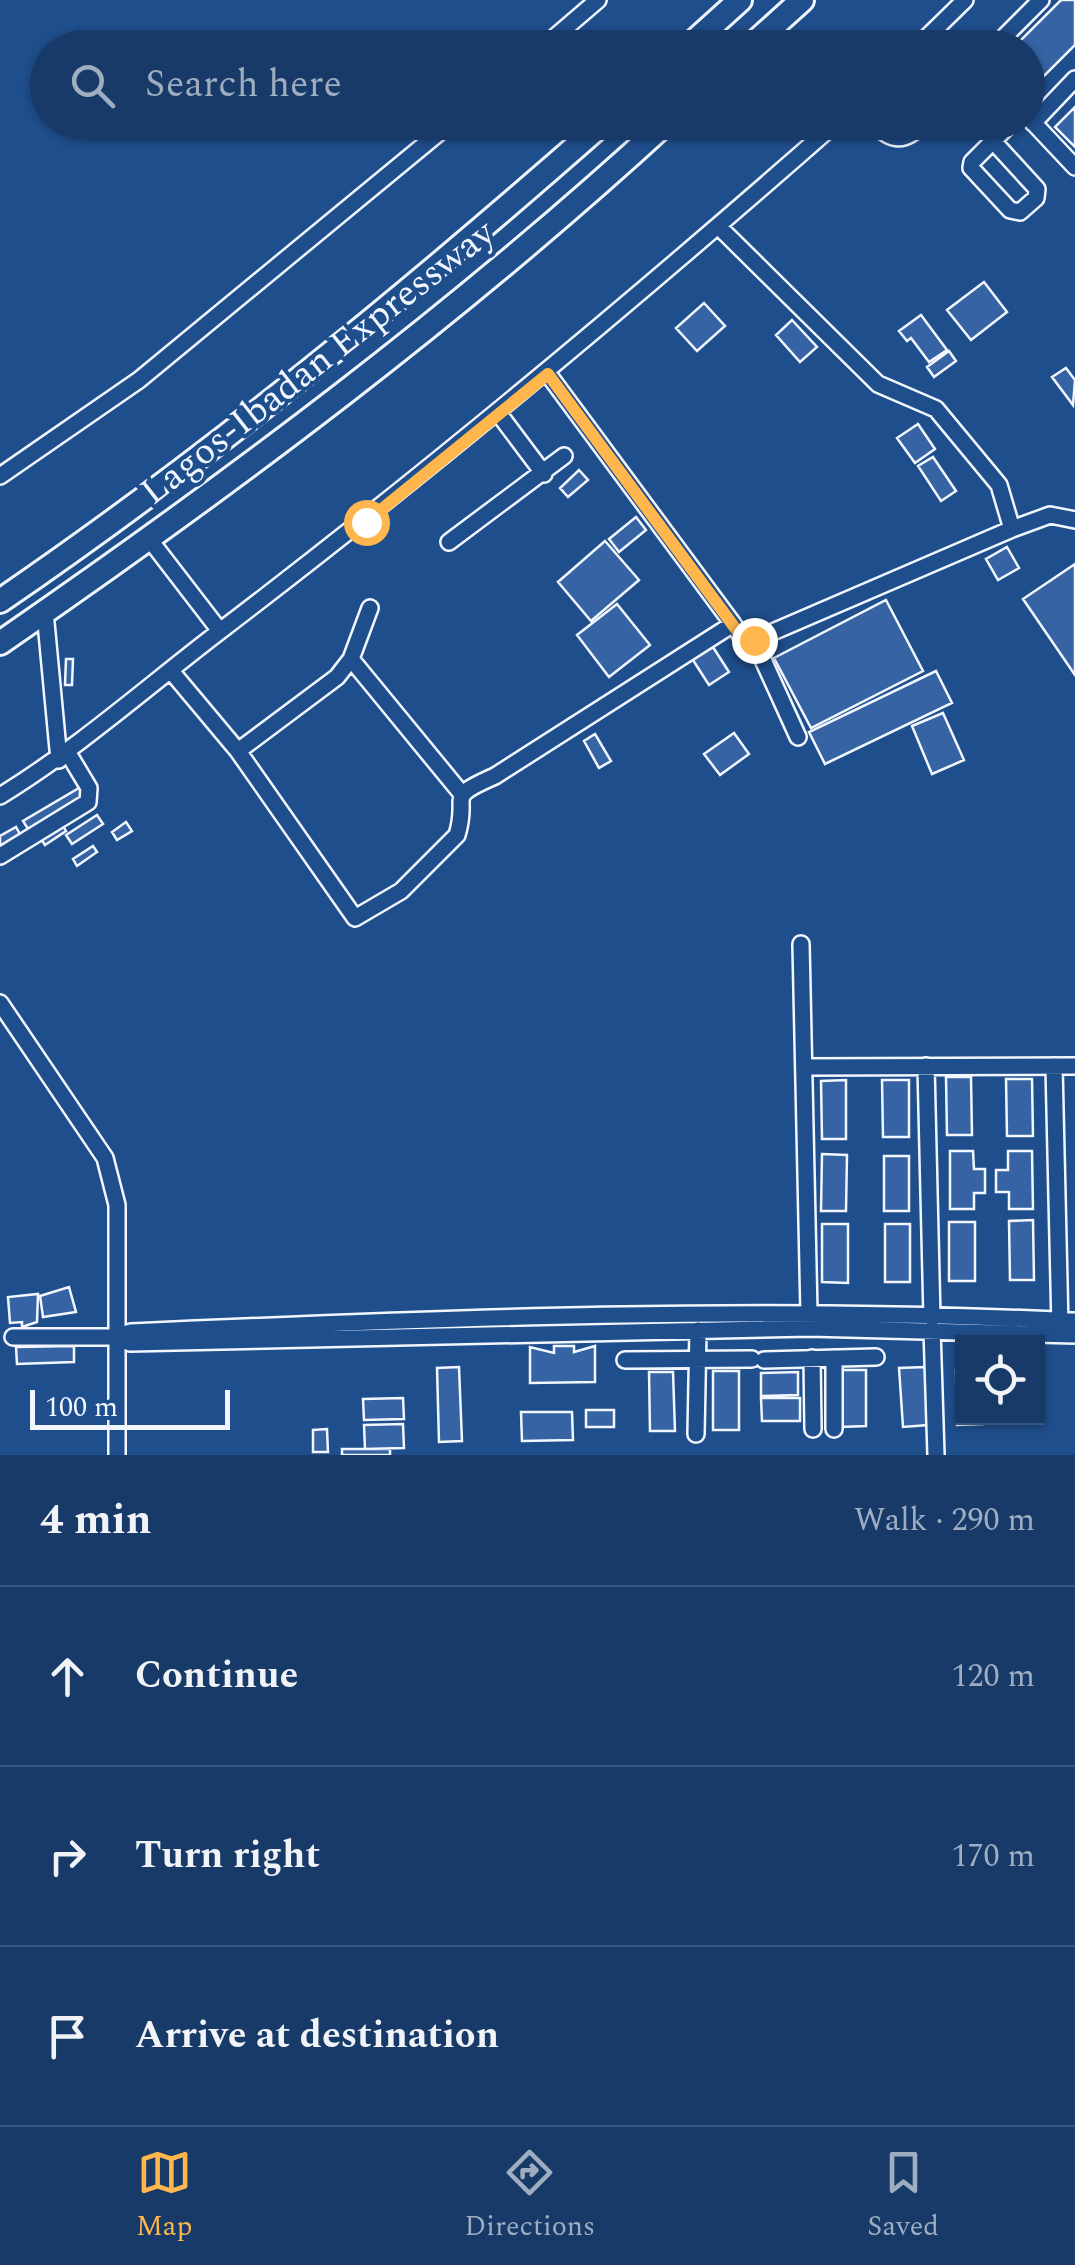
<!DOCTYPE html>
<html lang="en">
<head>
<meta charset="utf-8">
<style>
  :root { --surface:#173a69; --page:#20416f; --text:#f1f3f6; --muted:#9eadc0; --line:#36547d; --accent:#ffb74d }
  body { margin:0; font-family:Spectral,serif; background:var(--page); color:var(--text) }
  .controls { position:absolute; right:30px; bottom:30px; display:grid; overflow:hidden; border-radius:0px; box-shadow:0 2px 8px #0004 }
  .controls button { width:90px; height:90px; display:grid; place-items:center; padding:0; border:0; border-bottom:2px solid var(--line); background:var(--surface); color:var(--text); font:50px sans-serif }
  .scale { position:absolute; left:30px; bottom:25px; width:200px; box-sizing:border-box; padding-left:10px; border:5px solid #f2f6ff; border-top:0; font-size:28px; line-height:35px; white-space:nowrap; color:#f2f6ff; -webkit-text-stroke:8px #1f4e8c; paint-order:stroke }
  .stop { position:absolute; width:30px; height:30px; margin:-22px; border:8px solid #ffb74d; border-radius:50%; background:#fff }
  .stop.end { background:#ffb74d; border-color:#fff; box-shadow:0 2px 10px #0008 }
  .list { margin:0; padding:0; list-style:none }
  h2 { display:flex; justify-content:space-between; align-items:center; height:130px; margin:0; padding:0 40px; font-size:42px }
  h2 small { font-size:32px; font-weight:400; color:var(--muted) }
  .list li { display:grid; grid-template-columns:65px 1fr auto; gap:30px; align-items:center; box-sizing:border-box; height:180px; padding:0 40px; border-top:2px solid var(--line) }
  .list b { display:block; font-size:38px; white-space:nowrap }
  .list em { font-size:32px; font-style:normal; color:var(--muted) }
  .icon { flex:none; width:55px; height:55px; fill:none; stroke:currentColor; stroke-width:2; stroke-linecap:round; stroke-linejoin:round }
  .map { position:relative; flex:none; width:1075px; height:1455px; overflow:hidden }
  .search { position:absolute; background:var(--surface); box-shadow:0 2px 8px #0004; left:30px; right:30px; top:30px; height:110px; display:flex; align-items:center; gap:25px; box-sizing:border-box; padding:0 35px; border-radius:55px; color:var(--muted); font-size:38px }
  .sheet { height:670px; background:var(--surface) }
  nav { display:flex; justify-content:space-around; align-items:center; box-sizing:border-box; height:140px; border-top:2px solid var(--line); background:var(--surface); font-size:28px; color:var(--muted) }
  nav a { display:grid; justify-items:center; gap:5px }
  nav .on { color:var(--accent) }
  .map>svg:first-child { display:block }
  .building { fill:#3563a3; stroke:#f2f6ff; stroke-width:2.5 }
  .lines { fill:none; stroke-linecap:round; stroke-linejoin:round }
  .minor-casing { stroke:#f2f6ff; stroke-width:20 }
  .highway-casing { stroke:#f2f6ff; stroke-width:28 }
  .minor { stroke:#1f4e8c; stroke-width:15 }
  .highway { stroke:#1f4e8c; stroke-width:22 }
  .route { stroke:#ffb74d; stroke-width:12 }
  .labels { text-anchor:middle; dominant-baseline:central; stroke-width:8; stroke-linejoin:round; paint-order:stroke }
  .street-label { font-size:38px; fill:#f2f6ff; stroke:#1f4e8c }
</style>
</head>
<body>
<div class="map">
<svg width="1075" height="1455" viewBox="0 0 1075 1455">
  <rect width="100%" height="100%" fill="#1f4e8c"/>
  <path class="building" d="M1061,0H1075V45L1031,89L1028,48H1013Z
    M1075,107V147L1055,127Z
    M984,282L1007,312L971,340L947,310Z
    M704,303L725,326L697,351L676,328Z
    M921,315L947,350L929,362L911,338L907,341L899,331Z
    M792,320L817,347L800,362L776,335Z
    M949,351L956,361L934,377L927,367Z
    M1066,368L1075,380L1073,405L1052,377Z
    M918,424L935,449L915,463L897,438Z
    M933,457L956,491L941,501L918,466Z
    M579,470L588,480L568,497L560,488Z
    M636,517L646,530L619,552L609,539Z
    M605,541L639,580L591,621L558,582Z
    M1007,547L1019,568L998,580L986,559Z
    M1075,564V675L1023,599Z
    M886,600L923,671L811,728L774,658Z
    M617,604L650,645L609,677L577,635Z
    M711,644L729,672L709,685L691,657Z
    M66,659H73L72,685H65Z
    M936,671L952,703L825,764L809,732Z
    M943,713L964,760L932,774L912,726Z
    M734,733L749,754L720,775L704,754Z
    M595,734L611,761L599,768L584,741Z
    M79,788L85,798L30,832L23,821Z
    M97,815L103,824L72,844L66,835Z
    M126,822L132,831L117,840L112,832Z
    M62,824L66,831L45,845L41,839Z
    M16,827L21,836L0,848V836Z
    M93,846L97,852L77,866L73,859Z
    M946,1077H971L972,1135H947Z
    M1006,1079H1032L1033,1136H1007Z
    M846,1080V1139H822L821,1081Z
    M882,1080H909V1137H883Z
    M950,1151H973L974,1169H985V1193H974V1209H950Z
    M1008,1151H1032L1033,1209H1009V1192H996V1170H1008Z
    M822,1154L847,1155L846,1211H821Z
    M884,1156H909V1211H884Z
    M1033,1220L1034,1280H1010L1009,1221Z
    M949,1222H975V1281H949Z
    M822,1224H848V1283L822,1282Z
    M885,1224H910V1282H885Z
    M69,1287L76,1312L43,1317L40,1296Z
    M38,1294L37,1322L22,1327V1322L10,1323L8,1297Z
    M74,1346V1362L17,1364L16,1347Z
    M554,1346H574V1352L595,1346V1382L530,1383V1347L554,1353Z
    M459,1367L462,1441L439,1442L437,1368Z
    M925,1367L928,1425L903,1427L899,1368Z
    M839,1370H866V1426L840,1427Z
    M713,1371H739V1430H713Z
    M956,1371H962V1418H983V1424L957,1425Z
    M649,1372H673L675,1431H650Z
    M798,1372V1395L761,1396V1373Z
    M403,1398L404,1419L364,1420L363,1399Z
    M761,1398H800V1421H762Z
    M586,1410H614V1427H586Z
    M521,1412H572L573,1440L522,1441Z
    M403,1424L404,1448L365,1449L364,1425Z
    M327,1429L328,1452H313V1430Z
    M342,1449H390V1455H342Z"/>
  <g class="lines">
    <g class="minor-casing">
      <path id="minor" d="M542,48L598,0
        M916,48L965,0
        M993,48L1041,0
        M1028,117L1075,167
        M873,122C892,144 906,142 925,122
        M1033,123L1075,79
        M993,141L1037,189L1036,198L1020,212L1010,210L971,168L972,162L1012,122
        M548,374L733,624
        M499,414L544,474
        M0,476L139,380L452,122
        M1012,529L1050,515L1075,520
        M150,540L220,631
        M449,542L564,456
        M45,612L59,760
        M754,640L798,737
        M351,659L461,793
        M171,671L238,751L355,918L401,891L457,835C470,793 443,799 495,776L733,624L741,636L754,640L1012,529L999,485L936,409L878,384L719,227
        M238,751L337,677L351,659L370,608
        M0,796C80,747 149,685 224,628C435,467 637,298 837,122
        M0,856L88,802L89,788L68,753
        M801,944L809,1313
        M0,1003L105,1158L117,1205V1455
        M926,1066L932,1318
        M1054,1066L1060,1327
        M804,1067L1075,1066
        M932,1329L936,1455
        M13,1337H115L131,1332C445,1318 761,1305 1075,1321
        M115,1337L130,1343L810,1328L1075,1335
        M812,1358L813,1429
        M834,1358V1429
        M625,1360L752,1359
        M764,1360L876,1357
        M696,1434L698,1330"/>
    </g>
    <g class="highway-casing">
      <path id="highway" d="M687,48L740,0
        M749,48L802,0
        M0,601C212,456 411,292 604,122
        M0,643C232,483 459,313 667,122"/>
    </g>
    <use href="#minor" class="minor"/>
    <use href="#highway" class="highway"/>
  </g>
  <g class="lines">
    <path class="route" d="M366,522L548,374L741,636L754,640"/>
  </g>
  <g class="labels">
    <g class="street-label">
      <text transform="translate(318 363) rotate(-38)">Lagos-Ibadan Expressway</text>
    </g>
  </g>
</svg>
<div class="controls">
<button><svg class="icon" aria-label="locate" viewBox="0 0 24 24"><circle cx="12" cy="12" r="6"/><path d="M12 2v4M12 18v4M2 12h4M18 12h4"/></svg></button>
</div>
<div class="scale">100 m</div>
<div class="stop" style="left:366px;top:522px"></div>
<div class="stop end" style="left:754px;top:640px"></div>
<div class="search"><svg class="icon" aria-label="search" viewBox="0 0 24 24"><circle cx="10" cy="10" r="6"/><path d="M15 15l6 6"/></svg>Search here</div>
</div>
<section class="sheet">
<h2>4 min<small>Walk · 290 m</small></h2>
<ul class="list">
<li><svg class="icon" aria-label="ahead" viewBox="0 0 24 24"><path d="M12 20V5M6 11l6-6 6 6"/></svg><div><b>Continue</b></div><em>120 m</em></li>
<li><svg class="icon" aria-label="right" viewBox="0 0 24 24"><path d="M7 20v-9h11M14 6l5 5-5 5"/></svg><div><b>Turn right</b></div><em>170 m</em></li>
<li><svg class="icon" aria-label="arrive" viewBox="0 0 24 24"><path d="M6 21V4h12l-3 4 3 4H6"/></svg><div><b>Arrive at destination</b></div></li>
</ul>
</section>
<nav>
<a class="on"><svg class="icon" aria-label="map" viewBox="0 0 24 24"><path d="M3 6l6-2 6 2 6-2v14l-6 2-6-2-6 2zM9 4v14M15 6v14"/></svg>Map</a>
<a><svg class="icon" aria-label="directions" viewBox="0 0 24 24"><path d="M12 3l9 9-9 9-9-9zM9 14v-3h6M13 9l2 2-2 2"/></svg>Directions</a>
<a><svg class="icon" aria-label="saved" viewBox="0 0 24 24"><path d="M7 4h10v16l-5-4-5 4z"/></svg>Saved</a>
</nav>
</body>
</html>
